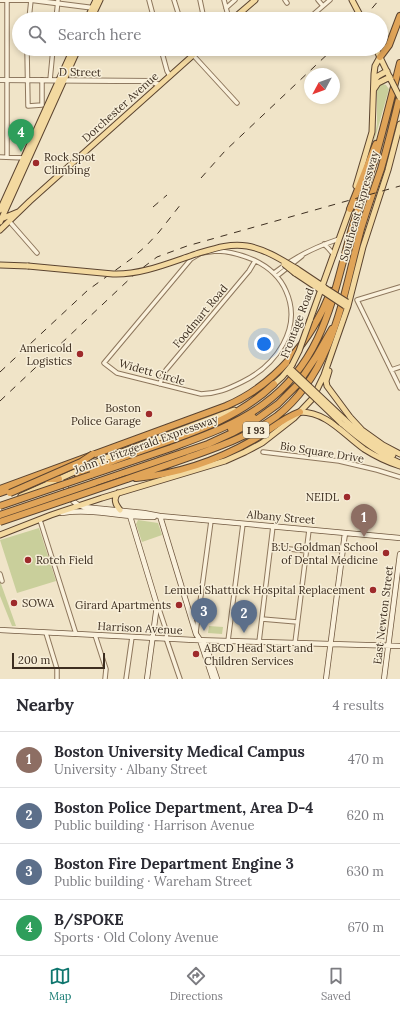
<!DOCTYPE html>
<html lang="en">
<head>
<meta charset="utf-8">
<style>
  :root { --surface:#fff; --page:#f2f2f3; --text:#2b2b33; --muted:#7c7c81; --line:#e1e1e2; --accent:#0f766e }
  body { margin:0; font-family:Lora,serif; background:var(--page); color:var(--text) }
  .compass { position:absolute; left:304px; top:68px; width:36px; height:36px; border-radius:50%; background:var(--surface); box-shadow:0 2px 6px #0003; rotate:229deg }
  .scale { position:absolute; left:12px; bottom:10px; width:93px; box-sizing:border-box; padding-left:4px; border:2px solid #3d2e20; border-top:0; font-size:11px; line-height:14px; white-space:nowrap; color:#3d2e20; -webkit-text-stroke:3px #f7eed8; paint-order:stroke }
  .you { position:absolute; left:264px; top:344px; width:14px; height:14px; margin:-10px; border:3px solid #fff; border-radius:50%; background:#1a73e8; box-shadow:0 0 0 6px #1a73e833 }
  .badge { display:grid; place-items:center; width:26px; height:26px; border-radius:50%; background:var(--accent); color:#fff; font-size:13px; font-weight:700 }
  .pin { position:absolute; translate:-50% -33px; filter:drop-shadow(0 1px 2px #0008) }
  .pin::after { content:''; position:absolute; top:21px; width:14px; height:12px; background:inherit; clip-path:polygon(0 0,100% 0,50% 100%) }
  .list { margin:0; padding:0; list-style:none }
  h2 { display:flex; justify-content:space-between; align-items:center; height:52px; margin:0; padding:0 16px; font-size:17px }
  h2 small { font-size:13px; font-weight:400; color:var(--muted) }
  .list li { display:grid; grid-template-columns:26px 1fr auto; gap:12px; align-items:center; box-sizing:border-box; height:56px; padding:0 16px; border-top:1px solid var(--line) }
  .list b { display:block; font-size:15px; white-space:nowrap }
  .list p { margin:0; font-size:13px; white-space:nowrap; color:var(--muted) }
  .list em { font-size:13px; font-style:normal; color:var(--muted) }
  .icon { flex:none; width:22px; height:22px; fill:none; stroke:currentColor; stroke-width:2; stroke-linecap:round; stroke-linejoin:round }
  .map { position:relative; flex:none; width:400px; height:679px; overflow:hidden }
  .search { position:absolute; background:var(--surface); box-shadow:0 2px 6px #0003; left:12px; right:12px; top:12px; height:44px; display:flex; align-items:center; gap:10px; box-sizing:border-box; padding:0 14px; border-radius:22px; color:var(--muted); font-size:15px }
  .sheet { height:276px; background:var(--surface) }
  nav { display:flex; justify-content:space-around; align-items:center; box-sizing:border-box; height:56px; border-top:1px solid var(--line); background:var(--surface); font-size:11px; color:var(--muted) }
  nav a { display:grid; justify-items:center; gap:2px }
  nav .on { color:var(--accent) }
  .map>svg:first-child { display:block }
  .green { fill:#c9cf9b }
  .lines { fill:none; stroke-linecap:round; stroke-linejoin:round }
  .minor-casing { stroke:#8d765c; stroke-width:5.5 }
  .tertiary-casing { stroke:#8d765c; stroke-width:6 }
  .secondary-casing { stroke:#6f573f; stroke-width:6 }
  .primary-casing { stroke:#5b4430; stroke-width:7 }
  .motorway-casing { stroke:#5b4430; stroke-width:8 }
  .minor { stroke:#faf1dc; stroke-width:3.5 }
  .tertiary { stroke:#faf1dc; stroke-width:4 }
  .secondary { stroke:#faf1dc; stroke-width:4.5 }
  .primary { stroke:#f3d9a0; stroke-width:5 }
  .motorway { stroke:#e0a458; stroke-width:6 }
  .rail { stroke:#3d2e20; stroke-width:1; stroke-dasharray:7 7; stroke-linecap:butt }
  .primary-bridge-casing { stroke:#5b4430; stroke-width:7; stroke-linecap:butt }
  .motorway-bridge-casing { stroke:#5b4430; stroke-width:8; stroke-linecap:butt }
  .primary-bridge { stroke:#f3d9a0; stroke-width:5 }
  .motorway-bridge { stroke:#e0a458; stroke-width:6 }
  .poi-dot { fill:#9e2a2b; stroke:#f7eed8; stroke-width:1.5 }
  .labels { text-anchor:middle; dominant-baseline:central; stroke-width:3; stroke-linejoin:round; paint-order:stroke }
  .shield { fill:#f7eed8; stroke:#756857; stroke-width:1 }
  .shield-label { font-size:10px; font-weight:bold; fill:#3d2e20 }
  .street-label { font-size:11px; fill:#3d2e20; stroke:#f7eed8 }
  .poi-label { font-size:11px; fill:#3d2e20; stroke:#f7eed8; text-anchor:end }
</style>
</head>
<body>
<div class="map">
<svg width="400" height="679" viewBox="0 0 400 679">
  <rect width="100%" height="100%" fill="#f0e4c8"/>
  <path class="green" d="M383,84L386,85L389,89L373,145L377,124V89L379,85Z
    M138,520L158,523L162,535L142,542L136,524Z
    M39,528L56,581L17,593L0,540Z
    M0,581L16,626H12L0,596Z
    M209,626L223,627L222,634L208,633Z"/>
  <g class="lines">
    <g class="minor-casing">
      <path id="minor" d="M149,0L154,19
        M174,0L180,19
        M200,0L204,19
        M224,0L229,19
        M285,0L287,3
        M318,0L323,6
        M226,8L235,0
        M315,13L319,19
        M29,19L31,0
        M56,19L58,0
        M308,19L330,0
        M27,49L28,106L42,105V80
        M112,49H118
        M161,49L167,71L170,76
        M188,49L192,56
        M193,55L237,103
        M50,80L53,49
        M0,157L25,158
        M7,157V0
        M9,221L37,253
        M324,244L328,248L334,255
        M216,251C229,251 242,255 254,260C269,267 280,277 286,291C303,329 275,366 242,382C228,389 216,394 201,394L117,373L104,363L191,259L201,253Z
        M274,273C294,257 315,247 339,239
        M277,276L302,256
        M400,287L357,300L400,388
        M391,370L400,367
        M160,384L162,377L166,370L249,271L255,261
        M263,452L339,461L377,470L400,477
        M40,520L76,634
        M272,547L307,551
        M307,548L343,550
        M0,574L2,581
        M158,606L167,633L166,638L180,679
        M262,619L297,622
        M196,632L211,521
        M46,633L57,669V679
        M95,635L106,669L105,679
        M228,641L243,524
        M259,642L273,526
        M295,643L309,530
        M126,679L132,637"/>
    </g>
    <g class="tertiary-casing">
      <path id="tertiary" d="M0,0H31L94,8"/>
    </g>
    <g class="secondary-casing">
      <path id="secondary" d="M0,80L151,81L159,85
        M59,479C71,488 65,502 84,507L144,513L160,516L400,538
        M62,513C93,508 123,518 154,517
        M130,516L157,605L147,679
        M160,516L196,634L200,640L213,679
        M0,630L194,640L400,646
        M200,640L206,646L217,679
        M326,679L345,533
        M384,679L400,554"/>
    </g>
    <g class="primary-casing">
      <path id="primary" d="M352,0L362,19
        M87,19L96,0
        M91,19L100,0
        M233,19L255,0
        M376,49L391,80
        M374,81L378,76L387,71
        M374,89L378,83L390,77
        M356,186L372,132L374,74L375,66L380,57
        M0,210L73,49
        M1,219L18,212
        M0,222L78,49
        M0,230L30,201L200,49
        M0,265L28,266
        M297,269L324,287
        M295,273L322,291
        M310,320L351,206
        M329,371L326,381L327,386L350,417L362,430L383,445L400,454
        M271,387L282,377L292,365
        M300,412C327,412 343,434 364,449C375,456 387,462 400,466
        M344,419C359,433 374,447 393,455
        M341,423C359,439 377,453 400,463
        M118,493C113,499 115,504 120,510
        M21,496L108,457L234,410
        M0,535L51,515L102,498L225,461L245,452L262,443L294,418L313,398L324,375L348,306L363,247L388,170L400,124"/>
    </g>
    <g class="motorway-casing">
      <path id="motorway" d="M380,57L389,45L400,16
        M350,209L376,144
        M231,429L253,417
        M91,475C118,466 145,457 171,448C203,436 236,425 264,404C326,359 333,293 353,225C360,203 368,181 375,159C384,127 392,95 400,63
        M78,477C142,443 220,436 274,384
        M136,478C177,474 218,460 253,440C269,431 283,418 300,412
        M42,479H59
        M127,479C147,472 167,465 187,458C218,447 250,436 277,416C334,371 343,295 361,229C367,209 374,189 381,169C388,144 394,120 400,95
        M94,483L208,444L232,433L256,420L278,404L297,385L316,357L332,329
        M0,489L226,406C275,385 312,340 331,291
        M0,493L17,487"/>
    </g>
    <use href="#minor" class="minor"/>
    <use href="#tertiary" class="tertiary"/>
    <use href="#secondary" class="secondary"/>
    <use href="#primary" class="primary"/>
    <use href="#motorway" class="motorway"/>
    <path class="rail" d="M363,19L379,0
      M201,178L225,151L333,49
      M153,207L167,195
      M0,372L88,290L131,259L146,246L159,232L181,204
      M0,401L137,272L157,257L187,246L400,186"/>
    <g class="primary-bridge-casing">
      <path id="primary-bridge" d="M391,80L400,98
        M284,264L295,273
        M28,266L113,274C141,275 169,263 196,254C213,249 229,243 247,246C265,249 282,260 297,269
        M325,288L347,302
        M324,292L345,306
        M292,365L299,351L310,320
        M292,370L344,419
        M289,373L341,423"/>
    </g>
    <g class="motorway-bridge-casing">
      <path id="motorway-bridge" d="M10,493L81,462L93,454
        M0,506L91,475
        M0,515L94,483
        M0,522L127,479"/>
    </g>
    <use href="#primary-bridge" class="primary-bridge"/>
    <use href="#motorway-bridge" class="motorway-bridge"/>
  </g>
  <g class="poi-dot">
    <circle cx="36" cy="163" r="4"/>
    <circle cx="80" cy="354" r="4"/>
    <circle cx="149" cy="414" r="4"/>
    <circle cx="347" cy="497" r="4"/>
    <circle cx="386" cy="553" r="4"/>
    <circle cx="28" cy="560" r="4"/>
    <circle cx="373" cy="590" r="4"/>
    <circle cx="14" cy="603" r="4"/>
    <circle cx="179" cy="605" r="4"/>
    <circle cx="196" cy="654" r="4"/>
  </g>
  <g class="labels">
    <rect class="shield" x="243" y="422" width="26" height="16" rx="3"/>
    <g class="shield-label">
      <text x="256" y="430">I 93</text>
    </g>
    <g class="street-label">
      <text transform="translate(80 72) rotate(1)">D Street</text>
      <text transform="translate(120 107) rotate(-42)">Dorchester Avenue</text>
      <text transform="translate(359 206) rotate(-74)">Southeast Expressway</text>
      <text transform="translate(200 316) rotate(-50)">Foodmart Road</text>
      <text transform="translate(297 323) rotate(-69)">Frontage Road</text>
      <text transform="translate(152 372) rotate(16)">Widett Circle</text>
      <text transform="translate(146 444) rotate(-20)">John F. Fitzgerald Expressway</text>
      <text transform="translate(322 452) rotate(9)">Bio Square Drive</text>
      <text transform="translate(281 517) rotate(5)">Albany Street</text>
      <text transform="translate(383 615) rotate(-83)">East Newton Street</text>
      <text transform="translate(140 628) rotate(3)">Harrison Avenue</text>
    </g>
    <g class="poi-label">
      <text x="44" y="157" text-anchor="start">Rock Spot<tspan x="44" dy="13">Climbing</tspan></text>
      <text x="72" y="348">Americold<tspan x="72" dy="13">Logistics</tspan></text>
      <text x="141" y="408">Boston<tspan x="141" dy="13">Police Garage</tspan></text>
      <text x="339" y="497">NEIDL</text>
      <text x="378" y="547">B.U. Goldman School<tspan x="378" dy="13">of Dental Medicine</tspan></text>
      <text x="36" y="560" text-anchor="start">Rotch Field</text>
      <text x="365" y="590">Lemuel Shattuck Hospital Replacement</text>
      <text x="22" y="603" text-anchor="start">SOWA</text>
      <text x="171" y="605">Girard Apartments</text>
      <text x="204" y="648" text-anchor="start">ABCD Head Start and<tspan x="204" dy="13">Children Services</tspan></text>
    </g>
  </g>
</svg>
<svg class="compass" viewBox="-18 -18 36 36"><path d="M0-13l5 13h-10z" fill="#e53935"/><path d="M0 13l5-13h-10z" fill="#7c7c81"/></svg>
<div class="scale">200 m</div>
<div class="you"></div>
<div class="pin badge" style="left:364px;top:537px;background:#8d6e63">1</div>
<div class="pin badge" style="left:244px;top:633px;background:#5c6f8a">2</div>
<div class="pin badge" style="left:204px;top:631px;background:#5c6f8a">3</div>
<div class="pin badge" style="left:21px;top:152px;background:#2e9e5b">4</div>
<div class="search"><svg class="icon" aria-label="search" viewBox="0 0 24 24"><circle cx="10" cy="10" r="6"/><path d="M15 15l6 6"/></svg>Search here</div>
</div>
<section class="sheet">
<h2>Nearby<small>4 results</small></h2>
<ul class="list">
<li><span class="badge" style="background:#8d6e63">1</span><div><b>Boston University Medical Campus</b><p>University · Albany Street</p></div><em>470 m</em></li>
<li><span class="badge" style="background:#5c6f8a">2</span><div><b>Boston Police Department, Area D-4</b><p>Public building · Harrison Avenue</p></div><em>620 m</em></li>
<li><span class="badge" style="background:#5c6f8a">3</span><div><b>Boston Fire Department Engine 3</b><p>Public building · Wareham Street</p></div><em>630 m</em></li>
<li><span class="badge" style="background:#2e9e5b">4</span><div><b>B/SPOKE</b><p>Sports · Old Colony Avenue</p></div><em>670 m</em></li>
</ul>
</section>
<nav>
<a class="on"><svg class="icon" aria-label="map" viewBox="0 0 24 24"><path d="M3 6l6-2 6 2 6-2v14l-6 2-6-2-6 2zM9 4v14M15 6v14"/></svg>Map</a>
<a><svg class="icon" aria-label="directions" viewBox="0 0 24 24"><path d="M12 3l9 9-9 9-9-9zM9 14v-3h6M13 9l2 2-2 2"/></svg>Directions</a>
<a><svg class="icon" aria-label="saved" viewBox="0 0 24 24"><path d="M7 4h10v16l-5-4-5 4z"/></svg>Saved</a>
</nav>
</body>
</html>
